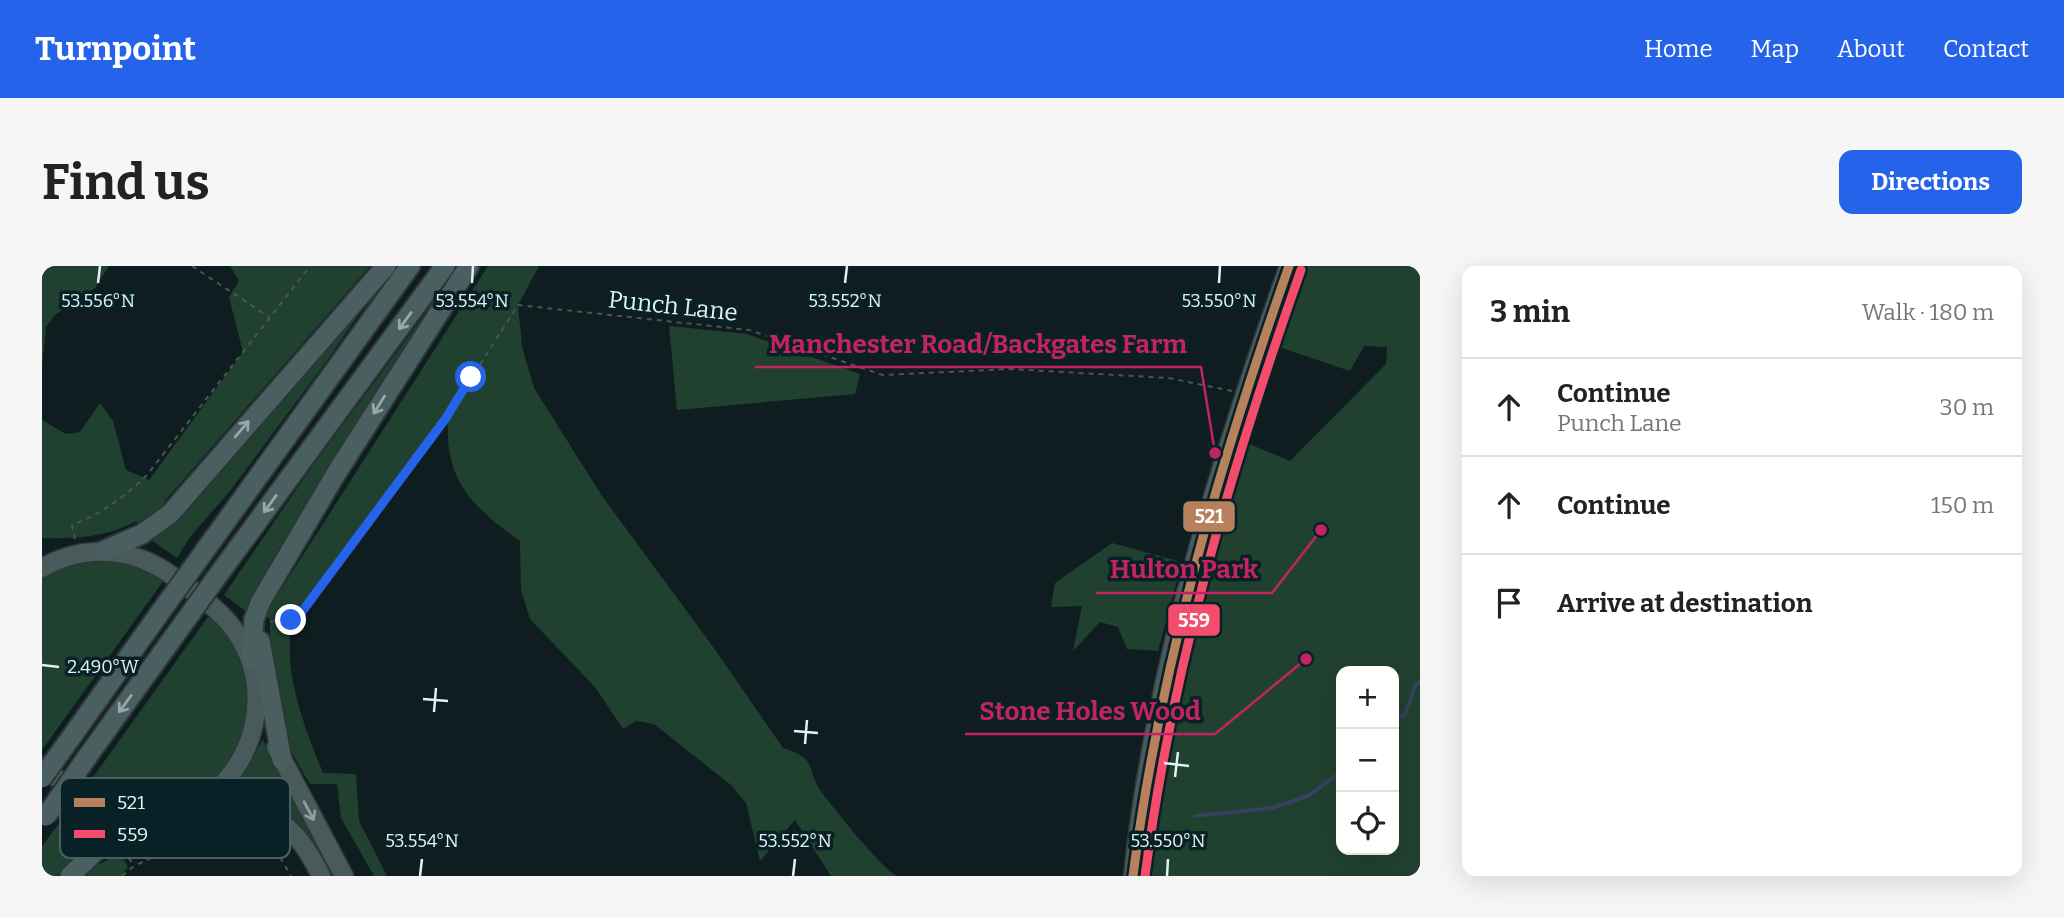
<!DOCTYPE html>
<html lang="en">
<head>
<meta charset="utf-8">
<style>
  :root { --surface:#fff; --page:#f6f6f6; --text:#222; --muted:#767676; --line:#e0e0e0; --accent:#2563eb }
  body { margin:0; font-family:Bitter,serif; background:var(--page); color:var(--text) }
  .controls { position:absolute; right:21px; bottom:21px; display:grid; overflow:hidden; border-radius:14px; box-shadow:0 7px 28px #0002 }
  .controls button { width:63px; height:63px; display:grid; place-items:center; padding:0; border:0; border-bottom:2px solid var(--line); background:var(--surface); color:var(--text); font:35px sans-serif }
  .stop { position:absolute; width:21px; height:21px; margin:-16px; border:5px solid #2563eb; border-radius:50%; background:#fff }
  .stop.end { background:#2563eb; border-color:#fff; box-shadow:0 2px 7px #0008 }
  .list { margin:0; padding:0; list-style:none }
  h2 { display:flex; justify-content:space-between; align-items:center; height:91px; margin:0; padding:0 28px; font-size:30px }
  h2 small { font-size:23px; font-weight:400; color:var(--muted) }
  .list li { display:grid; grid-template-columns:46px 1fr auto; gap:21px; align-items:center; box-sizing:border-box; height:98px; padding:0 28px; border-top:2px solid var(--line) }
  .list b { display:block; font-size:26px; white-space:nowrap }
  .list p { margin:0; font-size:23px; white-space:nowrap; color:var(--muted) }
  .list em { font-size:23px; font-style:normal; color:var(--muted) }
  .icon { flex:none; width:38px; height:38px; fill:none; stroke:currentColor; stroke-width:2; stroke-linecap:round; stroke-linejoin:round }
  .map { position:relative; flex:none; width:1378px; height:610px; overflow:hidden; border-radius:14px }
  header { display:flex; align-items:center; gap:42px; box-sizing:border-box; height:98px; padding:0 35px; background:var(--accent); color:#fff }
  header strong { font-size:33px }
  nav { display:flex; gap:38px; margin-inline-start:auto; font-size:24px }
  .intro { display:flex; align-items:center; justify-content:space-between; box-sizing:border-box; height:168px; padding:0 42px }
  h1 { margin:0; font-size:49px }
  .button { padding:18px 32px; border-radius:14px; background:var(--accent); color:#fff; font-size:24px; font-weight:700 }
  main { display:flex; gap:42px; padding:0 42px }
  aside { flex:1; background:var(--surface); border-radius:14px; box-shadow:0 7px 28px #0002 }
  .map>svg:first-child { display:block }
  .green { fill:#214130; fill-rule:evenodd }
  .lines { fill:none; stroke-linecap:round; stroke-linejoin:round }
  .stream { stroke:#384160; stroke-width:3.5 }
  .trunk-casing { stroke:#2d3638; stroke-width:21 }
  .motorway-casing { stroke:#2d3638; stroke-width:23 }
  .path { stroke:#4b5456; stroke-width:2; stroke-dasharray:5 5; stroke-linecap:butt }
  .trunk { stroke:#485a5a; stroke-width:18 }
  .motorway { stroke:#4a5f5f; stroke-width:19 }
  .motorway-bridge-casing { stroke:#2d3638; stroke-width:23; stroke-linecap:butt }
  .motorway-bridge { stroke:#4a5f5f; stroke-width:19 }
  .bus-1-casing { stroke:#082127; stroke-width:14 }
  .bus-2-casing { stroke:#082127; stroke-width:14 }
  .bus-1 { stroke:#b6815c; stroke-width:9 }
  .bus-2 { stroke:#f44d6c; stroke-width:9 }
  .oneway { stroke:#96a8aa }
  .oneway2 { stroke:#8d9e9f }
  .route { stroke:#2563eb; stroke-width:9 }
  .ticks { fill:none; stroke:#e2f1f4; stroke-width:2.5 }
  .labels { text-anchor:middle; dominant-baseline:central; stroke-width:7; stroke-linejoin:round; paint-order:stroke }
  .street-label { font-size:24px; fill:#e2f1f4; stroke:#082127 }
  .key { fill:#082127; stroke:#495f64; stroke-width:2 }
  .key-label { font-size:19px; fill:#e2f1f4 }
  .ticks-label { font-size:18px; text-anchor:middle; fill:#e2f1f4; stroke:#082127; stroke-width:7; stroke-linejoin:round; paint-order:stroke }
  .leader { fill:none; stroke:#c42363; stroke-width:2.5 }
  .callout-dot { fill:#c42363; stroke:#082127; stroke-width:2.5 }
  .callout-label { font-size:26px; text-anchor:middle; font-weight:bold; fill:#c42363; stroke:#082127; stroke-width:7; stroke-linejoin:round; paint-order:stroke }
  .line-badge { stroke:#082127; stroke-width:2.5 }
  .badge-label { font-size:19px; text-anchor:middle; font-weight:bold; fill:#fff }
</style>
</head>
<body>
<header>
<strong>Turnpoint</strong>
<nav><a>Home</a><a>Map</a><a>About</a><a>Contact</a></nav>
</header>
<div class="intro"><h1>Find us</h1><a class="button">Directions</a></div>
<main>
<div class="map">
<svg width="1378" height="610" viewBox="0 0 1378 610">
  <rect width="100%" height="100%" fill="#0f1d20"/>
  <path class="green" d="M0,0H67L53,22L13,49L4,61L0,101Z
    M188,0H328L122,236L124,239L99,261L94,255C67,271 31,273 0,272V154L24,168L38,166L58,137L71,155L84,204L107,214L201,86L187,31L197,15Z
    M446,0H497L476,39L480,81L492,122L560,230L674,385L741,482C778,493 763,505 781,528C794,545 839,602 855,610H789L753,554L718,595L704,537L689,519L612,458L594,455L581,463L553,421L488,353L479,324L478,275C432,242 403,216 406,156C407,145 424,125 431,114L428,108L400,152L255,345C234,391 263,463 281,507L314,508L317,555L345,610H332L299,552L295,518H268C261,507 254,495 249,484C237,455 227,384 228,352L223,351L235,320L240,322Z
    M1261,0H1378V610H1109C1127,463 1166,319 1203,176L1248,195L1344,98L1345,81L1322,80L1308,105L1231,79ZM1352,405V584H1299V405Z
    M332,26L284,96L188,225L148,271L135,292L105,271Z
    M391,37L393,38L208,348L182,329L269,202Z
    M627,60L705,68L818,108L813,128L635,144Z
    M1070,277L1140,296L1116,385L1085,383L1076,361L1058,356L1031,385L1040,340L1009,341L1013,317Z
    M60,292L98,299L122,314L0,484V310L19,300Z
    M168,348C182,364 195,381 202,403C230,501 130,572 44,521Z
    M221,473L229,492L295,610H284L239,547L212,535L176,532L203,505Z
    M31,539L65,564L52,571L15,610H0V580Z
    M78,587L86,601L79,610H45L52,601Z"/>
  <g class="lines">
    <path class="stream" d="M1352,451L1363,449L1373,420L1378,415
      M1153,550L1230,542L1266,530L1299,506"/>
    <g class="trunk-casing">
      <path id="trunk" d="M0,302C42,278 90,281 129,309C155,328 183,346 199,374C231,429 212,503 158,536C145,543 134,551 119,552C76,554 31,527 0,500
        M234,481L302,610
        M148,547C216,535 248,546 279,610
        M1091,610C1112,405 1178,194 1247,0"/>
    </g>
    <g class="motorway-casing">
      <path id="motorway" d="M61,285L100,268L128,248L344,0
        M162,286L368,0
        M182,301L403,0
        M218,375L240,494
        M209,393L212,353L219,335L295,206L427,0
        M28,473L117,348
        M48,487L138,362
        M28,610L64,575L118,552"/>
    </g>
    <path class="path" d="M150,0L227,51
      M33,273L30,259C61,247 82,231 105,209L268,0
      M228,356L256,351L404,152L476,39L707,64L841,109L968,103L1126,112L1190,125
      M82,583L91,599
      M80,610L92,600L141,577L174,563L185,562L231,579L249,610"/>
    <use href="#trunk" class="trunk"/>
    <use href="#motorway" class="motorway"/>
    <g class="motorway-bridge-casing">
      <path id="motorway-bridge" d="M117,348L162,286
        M138,362L182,301
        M0,512L28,473
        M4,550L48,487"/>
    </g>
    <use href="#motorway-bridge" class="motorway-bridge"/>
    <g class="bus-1-casing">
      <path id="bus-1" d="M1091,610C1118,400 1177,200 1247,0"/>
    </g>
    <g class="bus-2-casing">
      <path id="bus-2" d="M1103,610C1130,401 1189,202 1259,4"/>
    </g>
    <use href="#bus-1" class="bus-1"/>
    <use href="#bus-2" class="bus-2"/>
  </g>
  <defs><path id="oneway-shaft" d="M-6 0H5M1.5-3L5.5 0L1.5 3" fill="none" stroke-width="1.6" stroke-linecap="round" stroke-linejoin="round" transform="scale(1.75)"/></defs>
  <g class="oneway">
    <use href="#oneway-shaft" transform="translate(363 55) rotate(126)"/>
    <use href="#oneway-shaft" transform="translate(337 139) rotate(122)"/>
    <use href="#oneway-shaft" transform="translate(200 163) rotate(-49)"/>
    <use href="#oneway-shaft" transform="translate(228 238) rotate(126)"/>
    <use href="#oneway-shaft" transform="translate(83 438) rotate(126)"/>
  </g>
  <use class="oneway2" href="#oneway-shaft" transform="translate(267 545) rotate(62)"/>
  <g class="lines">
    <path class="route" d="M249,354L256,351L404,152L429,111"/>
  </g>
  <path class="ticks" d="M56,17L58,0M430,17L431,0M803,17L805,0M1177,17L1178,0M0,399L17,401M381,433L406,435M392,446L394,422M752,465L776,467M763,478L765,454M1122,497L1147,500M1133,511L1136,486M378,610L380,593M751,610L753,593M1125,610L1126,593"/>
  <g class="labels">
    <g class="street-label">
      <text transform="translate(631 40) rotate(6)">Punch Lane</text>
    </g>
  </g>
  <rect x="18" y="512" width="230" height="80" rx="10" class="key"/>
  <rect x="32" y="532" width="31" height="9" fill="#b6815c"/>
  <rect x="32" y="564" width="31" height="8" fill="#f44d6c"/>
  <g class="key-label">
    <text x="75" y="543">521</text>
    <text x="75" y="575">559</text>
  </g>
  <g class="ticks-label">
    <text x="56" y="41">53.556°N</text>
    <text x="430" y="41">53.554°N</text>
    <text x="803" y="41">53.552°N</text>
    <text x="1177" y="41">53.550°N</text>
    <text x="61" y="407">2.490°W</text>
    <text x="380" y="581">53.554°N</text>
    <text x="753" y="581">53.552°N</text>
    <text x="1126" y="581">53.550°N</text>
  </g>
  <path class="leader" d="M1173 187L1159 101H713M1279 264L1230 327H1054M1264 393L1173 468H923"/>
  <g class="callout-dot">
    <circle cx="1173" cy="187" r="7"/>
    <circle cx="1279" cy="264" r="7"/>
    <circle cx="1264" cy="393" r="7"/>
  </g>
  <g class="callout-label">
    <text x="936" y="87">Manchester Road/Backgates Farm</text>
    <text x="1142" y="312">Hulton Park</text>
    <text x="1048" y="454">Stone Holes Wood</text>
  </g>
  <g class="line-badge">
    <rect x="1140" y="234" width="54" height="33" rx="7" fill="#b6815c"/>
    <rect x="1125" y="337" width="54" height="34" rx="7" fill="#f44d6c"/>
  </g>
  <g class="badge-label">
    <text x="1167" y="257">521</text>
    <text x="1152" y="361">559</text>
  </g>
</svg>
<div class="controls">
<button>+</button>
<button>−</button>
<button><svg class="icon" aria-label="locate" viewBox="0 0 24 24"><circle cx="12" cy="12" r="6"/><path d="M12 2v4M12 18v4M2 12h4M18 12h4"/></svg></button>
</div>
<div class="stop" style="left:429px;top:111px"></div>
<div class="stop end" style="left:249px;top:354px"></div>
</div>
<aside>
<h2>3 min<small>Walk · 180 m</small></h2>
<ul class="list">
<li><svg class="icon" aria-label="ahead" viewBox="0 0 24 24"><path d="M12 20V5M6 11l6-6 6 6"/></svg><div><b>Continue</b><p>Punch Lane</p></div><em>30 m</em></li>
<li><svg class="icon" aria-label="ahead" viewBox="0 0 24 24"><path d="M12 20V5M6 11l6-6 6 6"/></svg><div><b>Continue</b></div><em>150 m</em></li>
<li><svg class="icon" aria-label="arrive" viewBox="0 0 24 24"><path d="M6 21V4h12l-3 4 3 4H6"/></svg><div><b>Arrive at destination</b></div></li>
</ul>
</aside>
</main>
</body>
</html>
